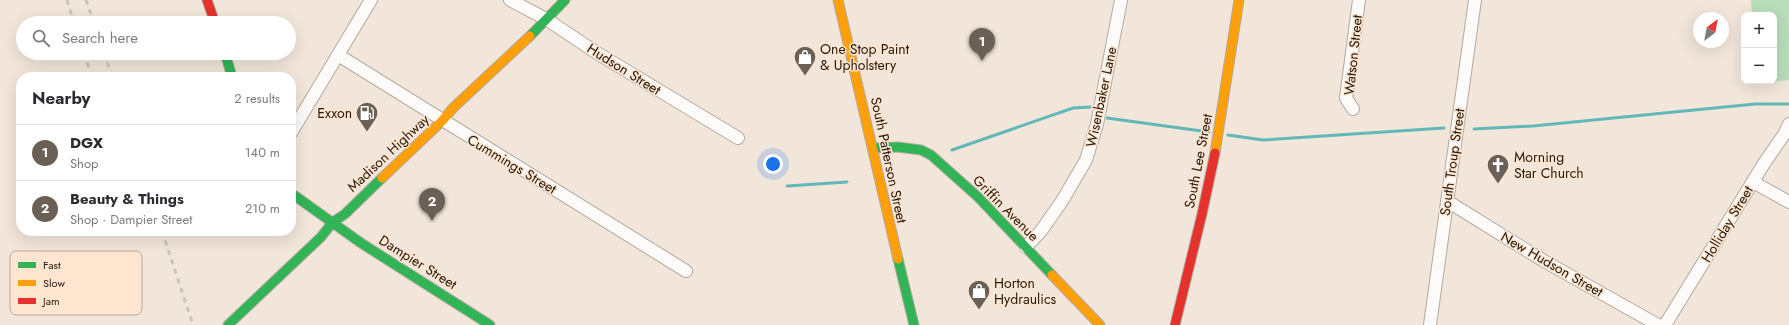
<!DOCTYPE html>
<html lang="en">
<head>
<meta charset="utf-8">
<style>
  :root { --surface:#fff; --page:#f7f7f7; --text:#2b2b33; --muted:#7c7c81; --line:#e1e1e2; --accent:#6b6055 }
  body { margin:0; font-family:Jost,sans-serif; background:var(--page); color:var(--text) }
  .controls { position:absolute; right:12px; top:12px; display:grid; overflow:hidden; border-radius:8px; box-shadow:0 4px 16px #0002 }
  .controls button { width:36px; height:36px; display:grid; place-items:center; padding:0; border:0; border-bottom:1px solid var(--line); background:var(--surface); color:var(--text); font:20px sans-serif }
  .compass { position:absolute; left:1693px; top:12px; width:36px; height:36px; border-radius:50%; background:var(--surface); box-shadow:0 4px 16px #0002; rotate:32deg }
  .you { position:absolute; left:773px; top:164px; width:14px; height:14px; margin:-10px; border:3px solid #fff; border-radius:50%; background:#1a73e8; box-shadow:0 0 0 6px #1a73e833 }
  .badge { display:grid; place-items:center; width:26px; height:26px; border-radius:50%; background:var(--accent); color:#fff; font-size:13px; font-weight:700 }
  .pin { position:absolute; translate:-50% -33px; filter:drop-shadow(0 1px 2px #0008) }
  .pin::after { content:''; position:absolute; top:21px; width:14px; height:12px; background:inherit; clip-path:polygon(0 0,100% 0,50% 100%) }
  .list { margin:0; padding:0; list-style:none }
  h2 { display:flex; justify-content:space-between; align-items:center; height:52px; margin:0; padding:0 16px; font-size:17px }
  h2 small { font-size:13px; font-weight:400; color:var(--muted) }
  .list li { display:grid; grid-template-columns:26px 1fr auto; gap:12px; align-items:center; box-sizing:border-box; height:56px; padding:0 16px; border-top:1px solid var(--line) }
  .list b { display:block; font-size:15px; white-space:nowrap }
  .list p { margin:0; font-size:13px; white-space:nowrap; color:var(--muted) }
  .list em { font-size:13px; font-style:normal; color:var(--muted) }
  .icon { flex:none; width:22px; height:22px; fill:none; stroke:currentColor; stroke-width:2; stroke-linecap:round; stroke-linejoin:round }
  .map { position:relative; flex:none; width:1789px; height:325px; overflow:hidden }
  .search { position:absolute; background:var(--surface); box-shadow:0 4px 16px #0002; left:16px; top:16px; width:280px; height:44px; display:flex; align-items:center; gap:10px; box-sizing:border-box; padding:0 14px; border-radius:22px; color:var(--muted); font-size:15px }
  .panel { position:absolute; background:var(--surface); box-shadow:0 4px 16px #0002; left:16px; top:72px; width:280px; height:164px; border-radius:16px }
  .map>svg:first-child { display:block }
  .green { fill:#b9ddb8 }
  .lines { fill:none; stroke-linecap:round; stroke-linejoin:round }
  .stream { stroke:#62b7b7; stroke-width:3 }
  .street-casing { stroke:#b3a99f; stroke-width:14 }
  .fast-casing { stroke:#b3a99f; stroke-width:11 }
  .slow-casing { stroke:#b3a99f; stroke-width:11 }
  .jam-casing { stroke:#b3a99f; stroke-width:11 }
  .street { stroke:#fdfbf9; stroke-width:12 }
  .fast { stroke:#30b455; stroke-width:9 }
  .slow { stroke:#ff9f0a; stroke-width:9 }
  .jam { stroke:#e5322d; stroke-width:9 }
  .rail { stroke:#c8c5c2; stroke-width:3; stroke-dasharray:5 5; stroke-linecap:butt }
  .labels { text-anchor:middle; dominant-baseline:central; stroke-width:3; stroke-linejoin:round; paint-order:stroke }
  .poi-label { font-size:14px; fill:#22180e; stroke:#fde5d0; text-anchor:start }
  .street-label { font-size:14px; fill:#22180e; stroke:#fde5d0 }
  .key { fill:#fde5d0; stroke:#bba896; stroke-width:1 }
  .key-label { font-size:11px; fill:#22180e }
</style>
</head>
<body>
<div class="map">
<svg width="1789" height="325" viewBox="0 0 1789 325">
  <rect width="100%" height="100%" fill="#f2e6da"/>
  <path class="green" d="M1751,0H1789V80L1756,84V81H1774V15H1752Z"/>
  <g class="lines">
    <path class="stream" d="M1107,118L1209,132
      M1474,129L1533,126L1755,104H1789
      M1228,135L1263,140L1444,128
      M952,150L1073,108L1091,107
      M787,186L847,182"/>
    <g class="street-casing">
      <path id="street" d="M510,0L546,19L597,53L738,138
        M338,55L686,271
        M1353,109L1346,98L1359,0
        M291,133L371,0
        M1753,182L1789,202
        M1447,201L1544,261L1658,325
        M1026,247L1041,231L1062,201L1086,160L1097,124L1121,0
        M1430,325L1475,0
        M1665,325L1763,165L1785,133L1789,124"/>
    </g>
    <g class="fast-casing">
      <path id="fast" d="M530,36L565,0
        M225,53L232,77
        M873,148L898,147L921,150L931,155L978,197L1052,275
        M291,193L361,243L490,325
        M898,259L914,325
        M228,325L321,237L333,222L345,214L382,178"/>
    </g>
    <g class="slow-casing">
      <path id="slow" d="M838,0L898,259
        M1215,153L1239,0
        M382,178L442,121L453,108L530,36
        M1052,275L1100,325"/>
    </g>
    <g class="jam-casing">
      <path id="jam" d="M207,0L215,23
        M1175,325L1202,214L1215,153"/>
    </g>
    <use href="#street" class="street"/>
    <use href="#fast" class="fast"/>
    <use href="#slow" class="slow"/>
    <use href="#jam" class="jam"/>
    <path class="rail" d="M67,0L74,23
      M86,0L94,23
      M84,53L92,77
      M104,53L112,77
      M162,231L193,325"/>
  </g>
  <defs>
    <g id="shop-pin" transform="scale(1.15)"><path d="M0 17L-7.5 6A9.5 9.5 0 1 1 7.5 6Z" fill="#6b6055" stroke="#fde5d0"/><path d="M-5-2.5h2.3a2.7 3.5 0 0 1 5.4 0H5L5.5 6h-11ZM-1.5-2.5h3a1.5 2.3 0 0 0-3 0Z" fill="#fff"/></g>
    <g id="fuel-pin" transform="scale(1.15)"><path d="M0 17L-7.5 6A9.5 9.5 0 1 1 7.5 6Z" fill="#6b6055" stroke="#fde5d0"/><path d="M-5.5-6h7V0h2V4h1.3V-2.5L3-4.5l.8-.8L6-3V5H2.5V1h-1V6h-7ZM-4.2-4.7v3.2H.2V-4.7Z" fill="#fff"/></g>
    <g id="church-pin" transform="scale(1.15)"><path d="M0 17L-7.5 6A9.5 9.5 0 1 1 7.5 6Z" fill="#6b6055" stroke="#fde5d0"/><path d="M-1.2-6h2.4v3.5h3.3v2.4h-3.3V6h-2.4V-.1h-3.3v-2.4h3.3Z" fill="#fff"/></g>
  </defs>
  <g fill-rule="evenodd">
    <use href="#shop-pin" x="805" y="57"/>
    <use href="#fuel-pin" x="367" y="113"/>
    <use href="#church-pin" x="1498" y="165"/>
    <use href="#shop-pin" x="979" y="291"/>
  </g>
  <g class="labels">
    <g class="poi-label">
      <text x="820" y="49">One Stop Paint<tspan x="820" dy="16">&amp; Upholstery</tspan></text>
      <text x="352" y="113" text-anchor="end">Exxon</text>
      <text x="1514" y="157">Morning<tspan x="1514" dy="16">Star Church</tspan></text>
      <text x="994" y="283">Horton<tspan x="994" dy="16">Hydraulics</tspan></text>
    </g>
    <g class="street-label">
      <text transform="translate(1353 55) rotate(-84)">Watson Street</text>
      <text transform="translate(624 69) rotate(32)">Hudson Street</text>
      <text transform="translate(1101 97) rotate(-78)">Wisenbaker Lane</text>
      <text transform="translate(388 153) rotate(-43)">Madison Highway</text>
      <text transform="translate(889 160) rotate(78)">South Patterson Street</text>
      <text transform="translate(1198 161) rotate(-79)">South Lee Street</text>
      <text transform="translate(1452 162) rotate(-82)">South Troup Street</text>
      <text transform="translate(512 164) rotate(31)">Cummings Street</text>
      <text transform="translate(1006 208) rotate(45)">Griffin Avenue</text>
      <text transform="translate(1727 224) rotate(-59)">Holliday Street</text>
      <text transform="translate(418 262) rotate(32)">Dampier Street</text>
      <text transform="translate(1552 264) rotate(30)">New Hudson Street</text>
    </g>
  </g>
  <rect x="10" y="251" width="132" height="64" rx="6" class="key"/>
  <rect x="18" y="262" width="18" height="6" fill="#30b455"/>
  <rect x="18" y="280" width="18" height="6" fill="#ff9f0a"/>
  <rect x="18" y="298" width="18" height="6" fill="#e5322d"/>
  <g class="key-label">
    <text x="43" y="269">Fast</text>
    <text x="43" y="287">Slow</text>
    <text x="43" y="305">Jam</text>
  </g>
</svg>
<div class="controls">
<button>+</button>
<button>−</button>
</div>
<svg class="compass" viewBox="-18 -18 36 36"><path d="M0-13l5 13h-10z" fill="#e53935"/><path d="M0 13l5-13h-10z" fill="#7c7c81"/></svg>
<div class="you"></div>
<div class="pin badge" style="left:982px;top:61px">1</div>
<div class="pin badge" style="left:432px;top:221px">2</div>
<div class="search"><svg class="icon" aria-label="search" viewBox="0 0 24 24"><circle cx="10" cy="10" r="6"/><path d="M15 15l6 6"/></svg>Search here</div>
<section class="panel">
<h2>Nearby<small>2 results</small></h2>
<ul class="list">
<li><span class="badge">1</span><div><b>DGX</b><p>Shop</p></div><em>140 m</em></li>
<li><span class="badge">2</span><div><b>Beauty &amp; Things</b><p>Shop · Dampier Street</p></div><em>210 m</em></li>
</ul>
</section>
</div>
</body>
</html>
